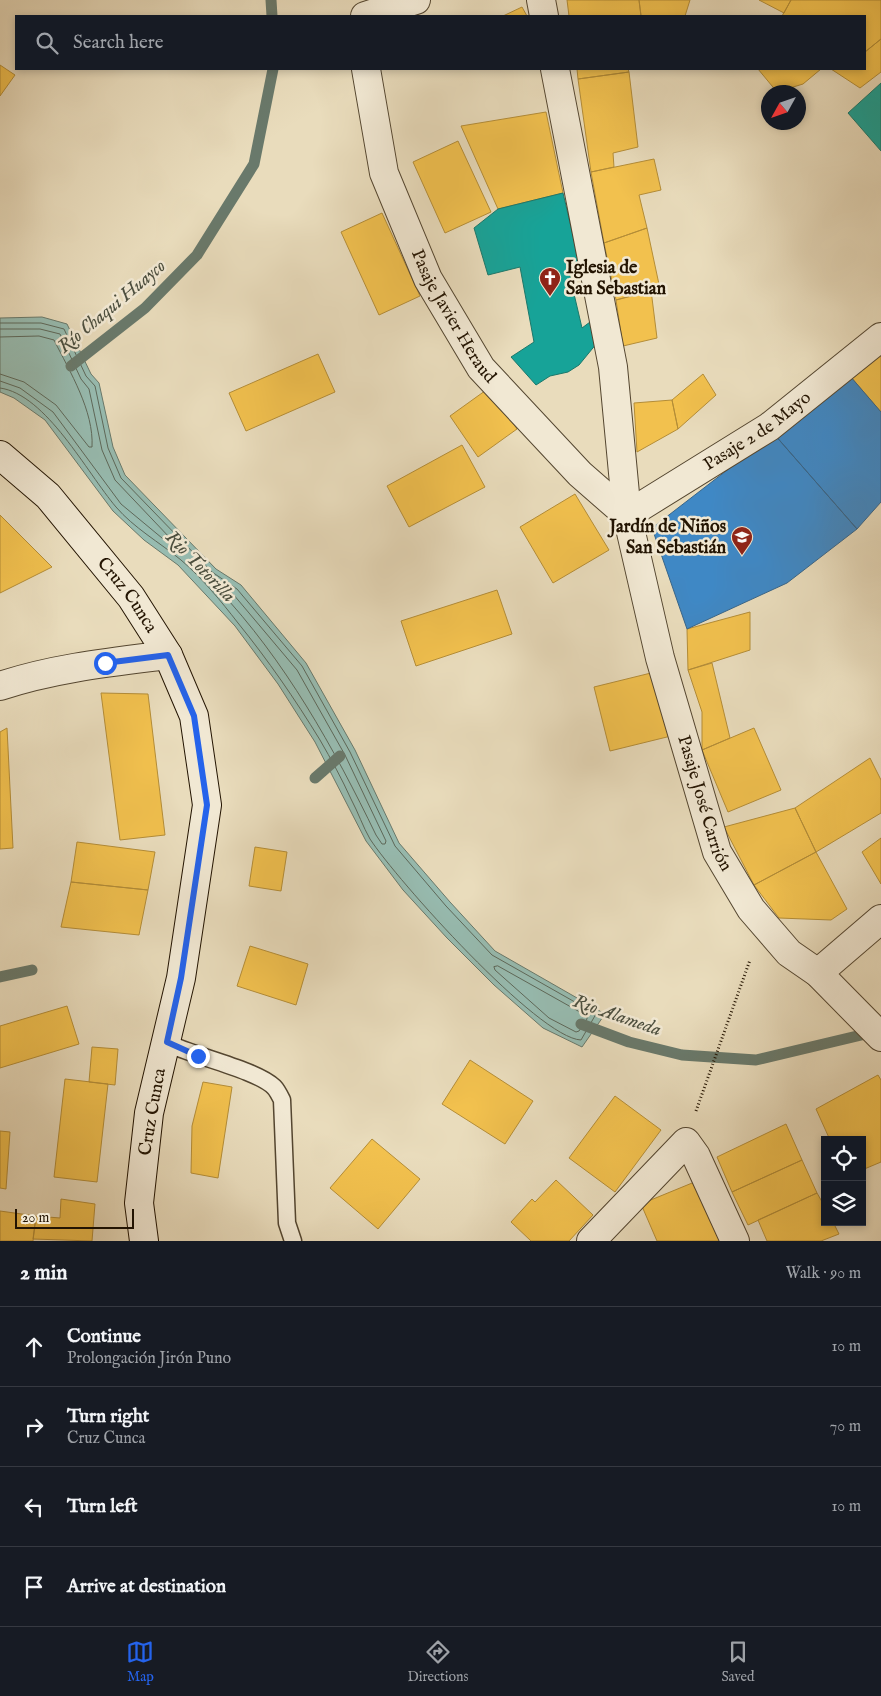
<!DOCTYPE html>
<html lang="en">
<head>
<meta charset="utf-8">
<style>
  :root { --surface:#171b24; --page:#20242c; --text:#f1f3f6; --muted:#9ea1a6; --line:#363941; --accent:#2563eb }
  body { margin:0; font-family:"IM FELL English",serif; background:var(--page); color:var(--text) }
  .controls { position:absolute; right:15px; bottom:15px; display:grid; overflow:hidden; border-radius:0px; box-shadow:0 2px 8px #0003 }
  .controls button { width:45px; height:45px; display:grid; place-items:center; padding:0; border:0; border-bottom:1px solid var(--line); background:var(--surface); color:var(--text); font:25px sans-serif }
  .compass { position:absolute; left:761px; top:85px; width:45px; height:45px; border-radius:50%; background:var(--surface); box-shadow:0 2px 8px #0003; rotate:230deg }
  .scale { position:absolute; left:15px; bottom:12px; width:119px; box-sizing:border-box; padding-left:5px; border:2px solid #231402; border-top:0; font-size:14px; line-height:18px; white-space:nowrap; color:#231402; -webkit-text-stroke:4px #f1e8d3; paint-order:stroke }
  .stop { position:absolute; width:15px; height:15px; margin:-11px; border:4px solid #2563eb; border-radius:50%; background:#fff }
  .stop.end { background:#2563eb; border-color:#fff; box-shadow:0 1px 5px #0008 }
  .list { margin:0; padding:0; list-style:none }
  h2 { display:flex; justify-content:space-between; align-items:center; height:65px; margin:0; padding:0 20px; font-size:21px }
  h2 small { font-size:16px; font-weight:400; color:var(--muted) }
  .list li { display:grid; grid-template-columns:32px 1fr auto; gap:15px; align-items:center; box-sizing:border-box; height:80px; padding:0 20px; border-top:1px solid var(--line) }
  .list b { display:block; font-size:19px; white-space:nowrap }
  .list p { margin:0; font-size:16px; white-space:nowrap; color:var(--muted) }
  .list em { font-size:16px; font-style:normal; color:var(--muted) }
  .icon { flex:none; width:28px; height:28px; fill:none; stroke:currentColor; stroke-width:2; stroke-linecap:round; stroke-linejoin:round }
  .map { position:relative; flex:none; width:881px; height:1241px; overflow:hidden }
  .search { position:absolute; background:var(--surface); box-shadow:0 2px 8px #0003; left:15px; right:15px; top:15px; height:55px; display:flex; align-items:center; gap:12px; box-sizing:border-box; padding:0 18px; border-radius:0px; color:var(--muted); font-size:19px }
  .sheet { height:385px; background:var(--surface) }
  nav { display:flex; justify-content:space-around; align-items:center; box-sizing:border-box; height:70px; border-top:1px solid var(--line); background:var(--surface); font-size:14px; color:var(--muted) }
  nav a { display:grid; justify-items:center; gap:2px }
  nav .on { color:var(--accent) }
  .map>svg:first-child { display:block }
  .water { fill:#97bcb1; stroke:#69796b }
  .homes { fill:#f2c14e; stroke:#b48d37 }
  .schools { fill:#3f88c5; stroke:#37658a }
  .public { fill:#17a398; stroke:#1b786b }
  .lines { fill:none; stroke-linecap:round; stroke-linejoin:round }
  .shore { stroke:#5d685a; stroke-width:1 }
  .stream { stroke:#69796b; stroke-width:11 }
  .lane-casing { stroke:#544630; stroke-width:19 }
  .street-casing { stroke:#544630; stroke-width:30 }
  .secondary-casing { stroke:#231402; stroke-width:30 }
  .path { stroke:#231402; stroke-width:3; stroke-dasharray:1 2.5; stroke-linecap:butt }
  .lane { stroke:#f1e8d3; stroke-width:16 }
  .street { stroke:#f1e8d3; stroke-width:28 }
  .secondary { stroke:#f1e8d3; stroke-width:28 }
  .route { stroke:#2563eb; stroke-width:6 }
  .labels { text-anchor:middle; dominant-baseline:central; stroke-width:5; stroke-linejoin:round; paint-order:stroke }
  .poi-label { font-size:18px; font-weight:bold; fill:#231402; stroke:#f1e8d3; text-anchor:start }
  .street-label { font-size:18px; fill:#231402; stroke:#f1e8d3 }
  .water-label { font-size:19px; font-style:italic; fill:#4c4f3f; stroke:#f1e8d3 }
</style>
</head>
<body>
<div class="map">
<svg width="881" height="1241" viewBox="0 0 881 1241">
  <rect width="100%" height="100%" fill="#e9dcbc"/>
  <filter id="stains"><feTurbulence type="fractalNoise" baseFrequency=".004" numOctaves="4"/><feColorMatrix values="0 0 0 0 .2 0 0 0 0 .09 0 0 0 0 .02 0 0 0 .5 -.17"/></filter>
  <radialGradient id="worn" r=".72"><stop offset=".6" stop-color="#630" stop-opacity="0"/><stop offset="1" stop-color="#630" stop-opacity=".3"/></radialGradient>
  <path class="water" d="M42,317L67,324L91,374L99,383L113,447L125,475L216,569L241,585L306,663L355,750L399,843L450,902L495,951L605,1014L582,1047L543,1028L494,985L447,938L403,890L366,841L315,742L278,684L235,626L178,565L144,540L113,511L45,420L14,398L0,392V318Z"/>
  <path class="homes" d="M567,0H639L641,16H569Z
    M639,0H690L685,16H641Z
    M759,0H791L784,13Z
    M791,0H881V39L865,52V16H782Z
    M522,7L527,16H503Z
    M881,39V72L860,88L831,69H865V52Z
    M0,65L15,75L0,96Z
    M577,69H628L629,72L578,79Z
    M758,69H821L803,84L777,92Z
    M629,72L638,147L613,153L614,167L591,172L578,79Z
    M546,112L563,193L498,209L461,126Z
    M458,141L491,212L445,233L413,162Z
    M654,159L661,190L639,195L647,228L604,243L591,172Z
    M382,213L420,296L379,315L341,232Z
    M647,228L660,289L616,300L604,243Z
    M651,290L657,338L623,346L616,300Z
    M881,353V412L850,376Z
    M318,354L335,392L246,431L229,393Z
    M703,374L716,395L678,429L672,400Z
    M489,388L517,429L478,457L450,416Z
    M672,400L678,429L637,452L634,403Z
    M462,445L485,487L409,527L387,486Z
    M575,494L609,550L553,583L520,527Z
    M0,515L52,567L0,593Z
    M497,590L512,634L416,666L401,621Z
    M750,612V650L688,670L687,629Z
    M712,663L730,738L702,750V712L688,670Z
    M655,672L671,736L610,751L594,687Z
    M101,693L148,694L165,835L120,840Z
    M7,728L13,848L0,849V732Z
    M754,728L781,790L728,812L702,750Z
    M870,758L881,780V813L816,852L795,808Z
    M795,808L816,852L754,885L724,827Z
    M881,838V884L862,852Z
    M77,842L155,852L148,890L71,882Z
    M255,847L287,852L281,891L249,886Z
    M816,852L847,909L831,920L779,918L754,885Z
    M71,882L148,890L139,935L61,927Z
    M250,946L308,964L296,1005L237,986Z
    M67,1006L79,1044L0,1068V1026Z
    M92,1047L118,1049L115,1085L89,1082Z
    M470,1060L533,1101L505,1144L442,1104Z
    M878,1075L881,1080V1162L862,1170V1140H830L816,1109Z
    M65,1079L108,1084L97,1182L54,1177Z
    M203,1082L232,1087L218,1178L191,1173L192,1126Z
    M615,1096L661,1130L615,1192L569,1158Z
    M786,1124L802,1160L732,1192L717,1157Z
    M0,1131L10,1132L6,1189L0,1188Z
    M372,1139L420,1179L378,1229L330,1188Z
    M802,1160L817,1193L748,1225L732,1192Z
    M556,1180L593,1215L569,1241H531L511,1222L532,1199L535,1202Z
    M697,1181L723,1241H657L641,1204Z
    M817,1193L825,1207V1222H833L839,1234L821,1241H767L758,1220Z
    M61,1199L95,1204L92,1241L33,1239L36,1216L60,1218Z
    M0,1211L36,1216L33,1241H0Z"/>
  <path class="schools" d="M850,376L881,412V502L857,529L774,434Z
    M774,434L857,529L787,583L687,629L652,528Z"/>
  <path class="public" d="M881,83V151L848,113Z
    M563,193L580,265L567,264L582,328L594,319L597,343L579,365L568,372L550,376L536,385L511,357L534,342L520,267L488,275L474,228L498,209Z"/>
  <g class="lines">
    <path class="shore" d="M0,323H41L64,329L86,376L95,386L108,448L121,478L212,572L237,589L302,666L350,752L395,846L446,906L492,955L596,1014L581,1040C538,1038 396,879 370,839C363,827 358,812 351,799C342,779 331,759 320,740C295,699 268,660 238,623C221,601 202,578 181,560C159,542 134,528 116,507C87,473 46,394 0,388
      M0,329H40L60,334L81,379L89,389L102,450L115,480L171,539V543H168L121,504L53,412L20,388L0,381
      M0,337L39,336L54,340C70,372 94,411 92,447H89L56,405L24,382L0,374
      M218,586L233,594L297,670L345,755L386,841L385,844H382L376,835C334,748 285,660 218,589Z
      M498,966L587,1016V1019L579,1031L576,1032L549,1018L495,970L494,967Z"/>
    <path class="stream" d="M271,0L272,16
      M71,366L145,308L197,255L254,164L273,69
      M315,778L340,756
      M0,977L32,970
      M581,1024L629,1042L682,1055L756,1060L874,1032"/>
    <g class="lane-casing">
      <path id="lane" d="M167,1043C193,1056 257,1070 274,1087C277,1090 280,1096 282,1100L287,1223L293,1241"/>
    </g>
    <g class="street-casing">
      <g id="street">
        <path d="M541,0L544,16"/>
        <path d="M365,16L416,0"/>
        <path id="s1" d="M366,69L384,173L428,279L481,368L580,474L627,515"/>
        <path id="s2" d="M555,69L613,367L627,515L660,658L717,852L751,909L789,953L818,973L881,1037"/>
        <path id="s3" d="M627,515L769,427L881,337"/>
        <path d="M0,686C54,668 112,662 168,655"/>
        <path d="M818,973L881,919"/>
        <path d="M591,1241L686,1142L696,1156L735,1241"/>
      </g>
    </g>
    <g class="secondary-casing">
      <g id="secondary">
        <path id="s4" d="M0,455L48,496L131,597L168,655L194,716L207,805L181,978L149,1113L139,1203L144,1241"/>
      </g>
    </g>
    <path class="path" d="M696,1111L750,960"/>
    <use href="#lane" class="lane"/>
    <use href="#street" class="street"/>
    <use href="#secondary" class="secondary"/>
  </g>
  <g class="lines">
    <path class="route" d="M105,663L168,655L194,716L207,805L181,978L167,1042L198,1056"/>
  </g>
  <defs>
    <g id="church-pin" transform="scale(1.125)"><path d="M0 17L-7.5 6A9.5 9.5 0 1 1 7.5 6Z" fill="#8f2418" stroke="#f1e8d3"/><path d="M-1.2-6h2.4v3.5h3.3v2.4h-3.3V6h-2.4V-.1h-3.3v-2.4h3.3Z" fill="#fff"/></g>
    <g id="school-pin" transform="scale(1.125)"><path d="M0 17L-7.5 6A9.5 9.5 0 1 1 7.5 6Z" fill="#8f2418" stroke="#f1e8d3"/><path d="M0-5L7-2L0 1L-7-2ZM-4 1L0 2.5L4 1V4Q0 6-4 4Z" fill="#fff"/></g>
  </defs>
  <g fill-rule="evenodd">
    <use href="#church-pin" x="550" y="278"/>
    <use href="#school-pin" x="742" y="537"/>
  </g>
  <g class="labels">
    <g class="poi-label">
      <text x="566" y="268">Iglesia de<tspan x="566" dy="21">San Sebastian</tspan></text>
      <text x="726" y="527" text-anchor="end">Jardín de Niños<tspan x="726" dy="21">San Sebastián</tspan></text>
    </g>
    <g class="street-label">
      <text stroke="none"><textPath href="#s1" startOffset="265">Pasaje Javier Heraud</textPath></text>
      <text stroke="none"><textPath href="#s3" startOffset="155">Pasaje 2 de Mayo</textPath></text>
      <text stroke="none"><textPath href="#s4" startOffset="190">Cruz Cunca</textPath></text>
      <text stroke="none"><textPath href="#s2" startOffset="751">Pasaje José Carrión</textPath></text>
      <text transform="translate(153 1112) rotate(-80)">Cruz Cunca</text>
    </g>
    <g class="water-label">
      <text transform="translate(112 307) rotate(-40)">Río Chaqui Huayco</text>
      <text transform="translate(200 567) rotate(46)">Rio Totorilla</text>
      <text transform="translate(617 1016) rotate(19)">Rio Alameda</text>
    </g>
  </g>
  <rect width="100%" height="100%" filter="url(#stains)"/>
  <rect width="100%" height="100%" fill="url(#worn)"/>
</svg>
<div class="controls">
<button><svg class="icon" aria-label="locate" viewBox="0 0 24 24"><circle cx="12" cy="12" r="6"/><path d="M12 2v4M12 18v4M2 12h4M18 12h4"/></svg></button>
<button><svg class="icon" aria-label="layers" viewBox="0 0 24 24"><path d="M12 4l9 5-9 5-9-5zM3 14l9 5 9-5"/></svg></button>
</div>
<svg class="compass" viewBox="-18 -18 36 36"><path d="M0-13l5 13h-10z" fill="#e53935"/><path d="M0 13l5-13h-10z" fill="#9ea1a6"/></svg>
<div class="scale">20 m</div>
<div class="stop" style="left:105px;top:663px"></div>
<div class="stop end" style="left:198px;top:1056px"></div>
<div class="search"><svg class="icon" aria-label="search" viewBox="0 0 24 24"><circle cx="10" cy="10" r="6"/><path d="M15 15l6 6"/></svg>Search here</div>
</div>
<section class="sheet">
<h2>2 min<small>Walk · 90 m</small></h2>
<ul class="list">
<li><svg class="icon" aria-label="ahead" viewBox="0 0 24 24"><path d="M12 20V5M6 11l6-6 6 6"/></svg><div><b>Continue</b><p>Prolongación Jirón Puno</p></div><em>10 m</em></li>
<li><svg class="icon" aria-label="right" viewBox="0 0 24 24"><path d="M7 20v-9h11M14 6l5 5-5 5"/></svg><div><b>Turn right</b><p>Cruz Cunca</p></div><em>70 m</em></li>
<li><svg class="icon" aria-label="left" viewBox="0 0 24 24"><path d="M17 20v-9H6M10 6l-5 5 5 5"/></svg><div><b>Turn left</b></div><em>10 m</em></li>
<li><svg class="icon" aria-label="arrive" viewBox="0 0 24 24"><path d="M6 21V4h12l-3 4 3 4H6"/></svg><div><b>Arrive at destination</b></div></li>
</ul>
</section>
<nav>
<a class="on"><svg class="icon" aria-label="map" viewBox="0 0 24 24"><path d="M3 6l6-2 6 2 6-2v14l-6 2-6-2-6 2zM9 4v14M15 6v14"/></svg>Map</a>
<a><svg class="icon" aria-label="directions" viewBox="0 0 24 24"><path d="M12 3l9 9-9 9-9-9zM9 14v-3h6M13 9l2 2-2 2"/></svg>Directions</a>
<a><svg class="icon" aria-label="saved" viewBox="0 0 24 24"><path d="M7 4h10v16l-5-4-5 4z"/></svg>Saved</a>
</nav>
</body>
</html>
